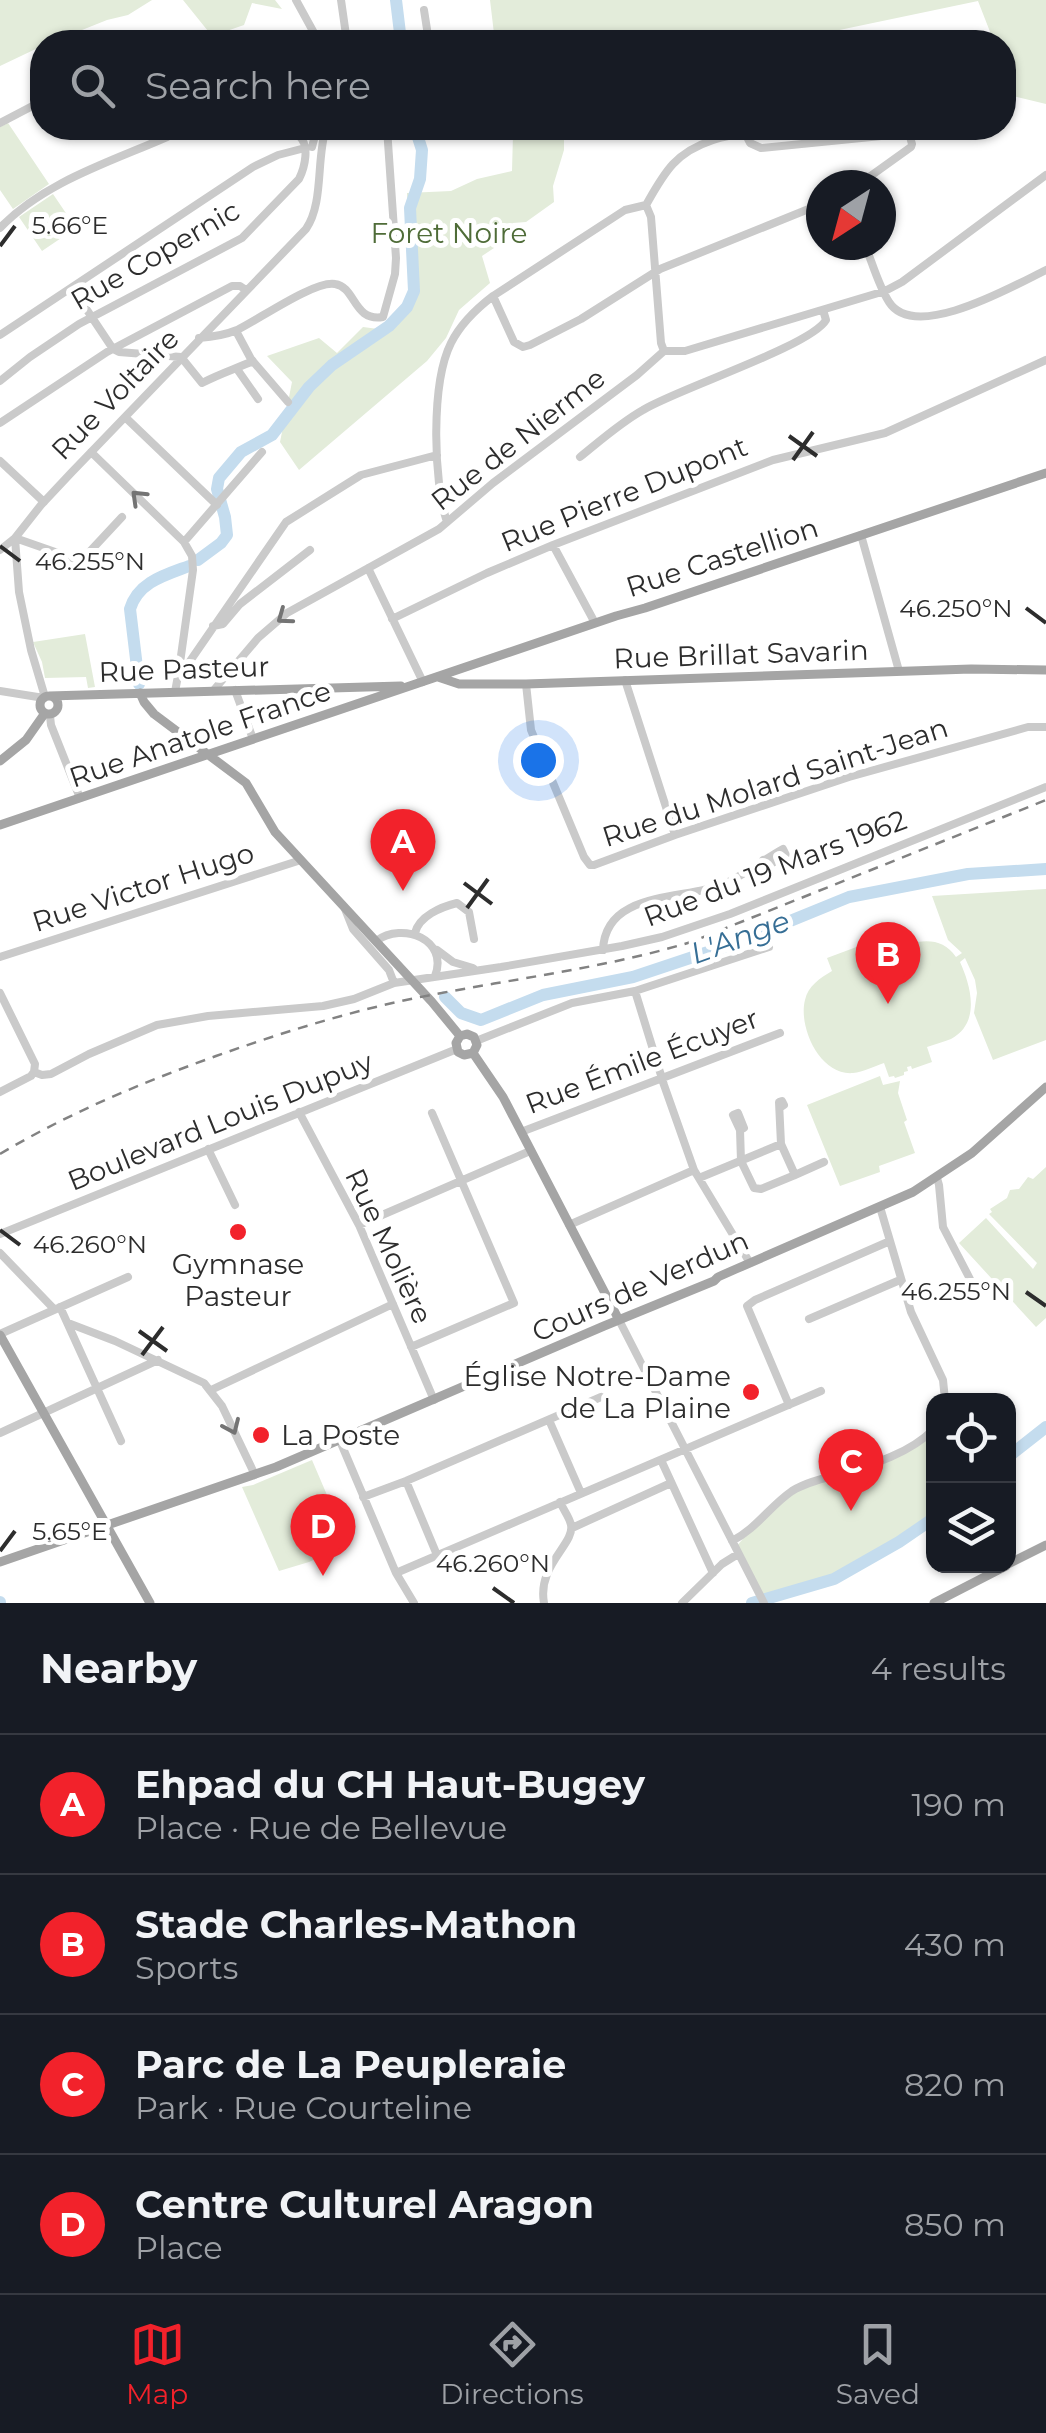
<!DOCTYPE html>
<html lang="en">
<head>
<meta charset="utf-8">
<style>
  :root { --surface:#171b24; --page:#20242c; --text:#f1f3f6; --muted:#9ea1a6; --line:#363941; --accent:#f2222b }
  body { margin:0; font-family:Montserrat,sans-serif; background:var(--page); color:var(--text) }
  .controls { position:absolute; right:30px; bottom:30px; display:grid; overflow:hidden; border-radius:20px; box-shadow:0 2px 8px #0004 }
  .controls button { width:90px; height:90px; display:grid; place-items:center; padding:0; border:0; border-bottom:2px solid var(--line); background:var(--surface); color:var(--text); font:50px sans-serif }
  .compass { position:absolute; left:806px; top:170px; width:90px; height:90px; border-radius:50%; background:var(--surface); box-shadow:0 2px 8px #0004; rotate:216deg }
  .you { position:absolute; left:538px; top:760px; width:35px; height:35px; margin:-25px; border:8px solid #fff; border-radius:50%; background:#1a73e8; box-shadow:0 0 0 15px #1a73e833 }
  .badge { display:grid; place-items:center; width:65px; height:65px; border-radius:50%; background:var(--accent); color:#fff; font-size:32px; font-weight:700 }
  .pin { position:absolute; translate:-50% -82px; filter:drop-shadow(0 2px 5px #0008) }
  .pin::after { content:''; position:absolute; top:52px; width:35px; height:30px; background:inherit; clip-path:polygon(0 0,100% 0,50% 100%) }
  .list { margin:0; padding:0; list-style:none }
  h2 { display:flex; justify-content:space-between; align-items:center; height:130px; margin:0; padding:0 40px; font-size:42px }
  h2 small { font-size:32px; font-weight:400; color:var(--muted) }
  .list li { display:grid; grid-template-columns:65px 1fr auto; gap:30px; align-items:center; box-sizing:border-box; height:140px; padding:0 40px; border-top:2px solid var(--line) }
  .list b { display:block; font-size:38px; white-space:nowrap }
  .list p { margin:0; font-size:32px; white-space:nowrap; color:var(--muted) }
  .list em { font-size:32px; font-style:normal; color:var(--muted) }
  .icon { flex:none; width:55px; height:55px; fill:none; stroke:currentColor; stroke-width:2; stroke-linecap:round; stroke-linejoin:round }
  .map { position:relative; flex:none; width:1046px; height:1603px; overflow:hidden }
  .search { position:absolute; background:var(--surface); box-shadow:0 2px 8px #0004; left:30px; right:30px; top:30px; height:110px; display:flex; align-items:center; gap:25px; box-sizing:border-box; padding:0 35px; border-radius:40px; color:var(--muted); font-size:38px }
  .sheet { height:690px; background:var(--surface) }
  nav { display:flex; justify-content:space-around; align-items:center; box-sizing:border-box; height:140px; border-top:2px solid var(--line); background:var(--surface); font-size:28px; color:var(--muted) }
  nav a { display:grid; justify-items:center; gap:5px }
  nav .on { color:var(--accent) }
  .map>svg:first-child { display:block }
  .green { fill:#e3ecda }
  .lines { fill:none; stroke-linecap:round; stroke-linejoin:round }
  .river { stroke:#c4dcee; stroke-width:12 }
  .minor { stroke:#cacaca; stroke-width:8 }
  .major { stroke:#a5a5a5; stroke-width:9 }
  .rail { stroke:#828282; stroke-width:2.5; stroke-dasharray:10 8; stroke-linecap:butt }
  .oneway { stroke:#747474 }
  .ticks { fill:none; stroke:#2d2d2d; stroke-width:4 }
  .poi-dot { fill:#f2222b; stroke:#fff; stroke-width:4 }
  .labels { text-anchor:middle; dominant-baseline:central; stroke-width:10; stroke-linejoin:round; paint-order:stroke }
  .park-label { font-size:28px; fill:#4f6c38; stroke:#fff }
  .street-label { font-size:28px; fill:#2d2d2d; stroke:#fff }
  .poi-label { font-size:28px; fill:#2d2d2d; stroke:#fff }
  .water-label { font-size:30px; font-style:italic; fill:#366e95; stroke:#fff }
  .ticks-label { font-size:25px; text-anchor:middle; fill:#2d2d2d; stroke:#fff; stroke-width:10; stroke-linejoin:round; paint-order:stroke }
</style>
</head>
<body>
<div class="map">
<svg width="1046" height="1603" viewBox="0 0 1046 1603">
  <rect width="100%" height="100%" fill="#fff"/>
  <path class="green" d="M0,0H152L128,15L107,20L52,42H42V46L0,66Z
    M183,0H275L282,9L252,3L244,25L212,36Z
    M490,0H1046V104L1013,96L1004,97V42H994L978,1L782,42H495Z
    M8,123L49,184L13,209L0,190V127Z
    M502,128H564V150L553,186L554,202L526,222L513,223L497,233L500,244L482,256L490,283L459,310L446,338L427,361L299,470L280,442L292,382L267,356L319,338L337,353L363,327L378,329L401,310L410,288L407,193L451,191L477,179L512,171L513,134L502,132Z
    M53,194L76,228L42,251L19,217Z
    M85,634L95,687L88,688L86,677L45,678L42,662L33,642Z
    M1046,889V1040L993,1060L974,1013L977,993L975,980L965,958L960,962C971,986 981,1023 951,1039C944,1042 935,1044 927,1047L932,1062L912,1069L911,1066L907,1067L908,1071L904,1072V1075L895,1078L894,1076L889,1077L884,1063C875,1066 863,1072 853,1073C820,1076 798,1027 805,1000C808,986 820,978 832,971L827,958L902,930L907,944C927,939 944,939 956,957L962,953L948,940L932,896Z
    M880,1076L883,1085L900,1081L898,1093L907,1120L904,1122L915,1153L879,1166L880,1172L840,1186L807,1105Z
    M1046,1167V1318L1036,1327L959,1243L986,1218L1033,1269L1037,1263L989,1214L992,1212L990,1209L1007,1198L1010,1190L1019,1189L1028,1177L1033,1179Z
    M933,1429V1518C905,1538 863,1568 830,1580C808,1589 783,1591 759,1595L735,1548L756,1524L793,1491L907,1449Z
    M312,1460L348,1544L309,1562L279,1571L242,1487L253,1485Z"/>
  <g class="lines">
    <path class="river" d="M393,42L400,33L396,0
      M198,560L221,543L227,535L225,517L217,489L219,478L241,452L272,435L309,387L332,365L389,326L407,307L414,291L410,208L420,179L422,150L415,128
      M139,684L130,609C138,582 165,575 189,566
      M445,997L461,1013L481,1020L543,995L633,977L741,941L849,897L968,874L1046,869
      M1008,1457L1046,1427
      M0,1602V1603
      M752,1603L834,1579L899,1542L934,1518"/>
    <path class="minor" d="M296,0L319,42
      M341,0L347,42
      M424,10L429,42
      M0,123L42,101
      M745,133L750,143L761,148L901,134L910,137L912,144L911,147L858,185
      M312,147L317,128
      M646,205C654,191 662,176 673,164C698,137 738,134 772,128
      M646,205L651,217L661,343L664,351
      M0,228C44,182 110,162 167,137L177,128
      M865,245C872,262 879,287 889,302C915,343 1015,285 1046,270
      M77,295L113,349L119,352L181,357L202,383C219,374 235,369 253,361
      M493,296L514,342L523,347L530,345L581,319L660,269L821,204
      M236,331L251,359L288,402
      M0,335L253,167L278,155L305,148
      M199,338C212,337 225,335 237,330C258,320 315,280 335,284C356,287 353,322 383,317L395,274L396,258L387,128
      M237,369L258,399
      M0,381L30,357L79,324L242,238L299,179C305,167 310,145 299,136C295,132 288,130 283,128
      M125,417L217,505
      M0,423L107,352L232,286H240L246,290
      M91,452L184,542L192,556L193,570L179,670
      M580,457C600,441 620,423 643,410C677,389 811,346 826,320L823,310
      M0,461L44,502
      M447,522C433,480 431,383 451,343C461,323 476,309 493,296L625,210L646,205
      M861,535L899,671
      M15,538L81,561L122,517
      M184,542L262,452
      M553,545L595,623
      M0,550L15,538
      M368,568L423,682
      M392,619L487,573L553,545L773,460L885,433L1046,360
      M213,626L223,624L240,604L310,550
      M625,680L675,835
      M526,684L531,730L584,857L590,865H594L675,835L849,777L1028,727H1046
      M235,690L253,739
      M0,691L44,698
      M213,691L258,638L287,613L439,529L493,483L637,375L664,351H685L885,291L902,282L1046,175
      M175,692L179,670L188,664L286,522L361,475L437,455
      M45,697L31,650L19,592L15,538L41,505L71,473L306,229C324,203 316,159 326,128
      M55,711L50,716L51,725L80,798
      M345,909L353,929L389,970L394,983
      M415,933C419,916 441,907 457,903L469,912L474,939
      M376,941C403,921 449,940 435,976
      M437,950L453,962L473,968
      M603,950C605,891 682,900 722,885C743,876 763,860 783,849L786,855L767,866L763,860
      M0,957L301,860
      M635,991L664,1085L694,1170L750,1263
      M0,993L35,1064L34,1072
      M476,1041L572,1003L635,991L769,947
      M0,1092L31,1076L34,1072L42,1075L51,1074L89,1054L157,1025L208,1016L323,1006L354,999L394,983L501,967L622,946L662,937L730,914L1046,787
      M781,1107L784,1105L782,1101L779,1102L781,1144
      M299,1112L359,1225L434,1400
      M521,1132L780,1033
      M208,1149L235,1205
      M795,1175L824,1162
      M699,1178L781,1144L795,1175L761,1189L754,1188L741,1161L740,1130L733,1115L738,1113L744,1128L740,1130
      M937,1178L939,1185L943,1227L970,1279L968,1283
      M880,1207L911,1312L943,1380L945,1400
      M359,1225L530,1151
      M569,1225L694,1170
      M0,1234L457,1049
      M0,1253L54,1309
      M60,1307L121,1441
      M809,1319L900,1280
      M619,1320L764,1603
      M68,1323L115,1341L204,1383L222,1406L255,1475
      M0,1334L128,1277
      M411,1347L514,1303L432,1113
      M211,1390L393,1304
      M789,1405L747,1306L755,1300L890,1241
      M549,1420L581,1493
      M0,1433L158,1360
      M340,1441L396,1573L414,1603
      M661,1460L713,1573
      M406,1481L437,1555
      M363,1497L406,1481L601,1397
      M572,1528L671,1483
      M732,1541C756,1529 770,1506 792,1491C805,1483 821,1479 836,1475C870,1465 908,1455 934,1429
      M396,1573L821,1391
      M544,1603C537,1565 575,1544 571,1525C570,1518 563,1509 560,1502
      M682,1603L722,1564L738,1554"/>
    <path class="major" d="M438,677L459,684H526L971,669L1046,670
      M140,693L144,702L154,714L246,783L275,832L432,1002L460,1036
      M49,696L401,686
      M40 705a9 9 0 1 1 18 0a9 9 0 1 1-18 0Z
      M0,761L26,740L45,713
      M0,825L616,616L645,608L1046,473
      M460,1036L456,1043L458,1052L464,1055L473,1053
      M460,1036L467,1034L474,1037L477,1045L473,1053
      M473,1053L503,1097L619,1320
      M0,1335L150,1603
      M0,1562L276,1467L604,1326L714,1281L718,1277L736,1269L913,1192L972,1153L1046,1087
      M1008,1564L1046,1545
      M934,1603L1006,1566"/>
    <path class="rail" d="M0,1154C69,1113 141,1083 216,1056C278,1034 341,1014 406,1000C501,980 599,970 691,942L1046,800"/>
  </g>
  <defs><path id="oneway-chevron" d="M-2-3.5L2.5 0L-2 3.5" fill="none" stroke-width="1.6" stroke-linecap="round" stroke-linejoin="round" transform="scale(2.5)"/></defs>
  <g class="oneway">
    <use href="#oneway-chevron" transform="translate(138 497) rotate(-136)"/>
    <use href="#oneway-chevron" transform="translate(284 617) rotate(144)"/>
    <use href="#oneway-chevron" transform="translate(232 1427) rotate(66)"/>
  </g>
  <path class="ticks" d="M0,246L15,226M789,436L817,456M793,460L813,432M0,546L20,561M1026,608L1046,623M464,883L492,904M467,908L488,879M0,1230L20,1245M1026,1292L1046,1306M139,1331L167,1351M142,1355L163,1327M0,1551L15,1531M493,1588L514,1603"/>
  <g class="poi-dot">
    <circle cx="238" cy="1232" r="10"/>
    <circle cx="751" cy="1392" r="10"/>
    <circle cx="261" cy="1435" r="10"/>
  </g>
  <g class="labels">
    <g class="park-label">
      <text x="449" y="233">Foret Noire</text>
    </g>
    <g class="street-label">
      <text transform="translate(155 255) rotate(-30)">Rue Copernic</text>
      <text transform="translate(115 394) rotate(-46)">Rue Voltaire</text>
      <text transform="translate(518 439) rotate(-38)">Rue de Nierme</text>
      <text transform="translate(624 494) rotate(-22)">Rue Pierre Dupont</text>
      <text transform="translate(722 557) rotate(-18)">Rue Castellion</text>
      <text transform="translate(741 654) rotate(-2)">Rue Brillat Savarin</text>
      <text transform="translate(184 669) rotate(-2)">Rue Pasteur</text>
      <text transform="translate(200 734) rotate(-19)">Rue Anatole France</text>
      <text transform="translate(775 782) rotate(-18)">Rue du Molard Saint-Jean</text>
      <text transform="translate(775 868) rotate(-21)">Rue du 19 Mars 1962</text>
      <text transform="translate(143 887) rotate(-18)">Rue Victor Hugo</text>
      <text transform="translate(642 1061) rotate(-21)">Rue Émile Écuyer</text>
      <text transform="translate(220 1121) rotate(-22)">Boulevard Louis Dupuy</text>
      <text transform="translate(389 1246) rotate(65)">Rue Molière</text>
      <text transform="translate(640 1286) rotate(-24)">Cours de Verdun</text>
    </g>
    <g class="poi-label">
      <text x="238" y="1264">Gymnase<tspan x="238" dy="32">Pasteur</tspan></text>
      <text x="731" y="1376" text-anchor="end">Église Notre-Dame<tspan x="731" dy="32">de La Plaine</tspan></text>
      <text x="281" y="1435" text-anchor="start">La Poste</text>
    </g>
    <g class="water-label">
      <text transform="translate(740 937) rotate(-20)">L'Ange</text>
    </g>
  </g>
  <g class="ticks-label">
    <text x="70" y="234">5.66°E</text>
    <text x="90" y="570">46.255°N</text>
    <text x="956" y="617">46.250°N</text>
    <text x="90" y="1253">46.260°N</text>
    <text x="956" y="1300">46.255°N</text>
    <text x="70" y="1540">5.65°E</text>
    <text x="493" y="1572">46.260°N</text>
  </g>
</svg>
<div class="controls">
<button><svg class="icon" aria-label="locate" viewBox="0 0 24 24"><circle cx="12" cy="12" r="6"/><path d="M12 2v4M12 18v4M2 12h4M18 12h4"/></svg></button>
<button><svg class="icon" aria-label="layers" viewBox="0 0 24 24"><path d="M12 4l9 5-9 5-9-5zM3 14l9 5 9-5"/></svg></button>
</div>
<svg class="compass" viewBox="-18 -18 36 36"><path d="M0-13l5 13h-10z" fill="#e53935"/><path d="M0 13l5-13h-10z" fill="#9ea1a6"/></svg>
<div class="you"></div>
<div class="pin badge" style="left:403px;top:891px">A</div>
<div class="pin badge" style="left:888px;top:1004px">B</div>
<div class="pin badge" style="left:851px;top:1511px">C</div>
<div class="pin badge" style="left:323px;top:1576px">D</div>
<div class="search"><svg class="icon" aria-label="search" viewBox="0 0 24 24"><circle cx="10" cy="10" r="6"/><path d="M15 15l6 6"/></svg>Search here</div>
</div>
<section class="sheet">
<h2>Nearby<small>4 results</small></h2>
<ul class="list">
<li><span class="badge">A</span><div><b>Ehpad du CH Haut-Bugey</b><p>Place · Rue de Bellevue</p></div><em>190 m</em></li>
<li><span class="badge">B</span><div><b>Stade Charles-Mathon</b><p>Sports</p></div><em>430 m</em></li>
<li><span class="badge">C</span><div><b>Parc de La Peupleraie</b><p>Park · Rue Courteline</p></div><em>820 m</em></li>
<li><span class="badge">D</span><div><b>Centre Culturel Aragon</b><p>Place</p></div><em>850 m</em></li>
</ul>
</section>
<nav>
<a class="on"><svg class="icon" aria-label="map" viewBox="0 0 24 24"><path d="M3 6l6-2 6 2 6-2v14l-6 2-6-2-6 2zM9 4v14M15 6v14"/></svg>Map</a>
<a><svg class="icon" aria-label="directions" viewBox="0 0 24 24"><path d="M12 3l9 9-9 9-9-9zM9 14v-3h6M13 9l2 2-2 2"/></svg>Directions</a>
<a><svg class="icon" aria-label="saved" viewBox="0 0 24 24"><path d="M7 4h10v16l-5-4-5 4z"/></svg>Saved</a>
</nav>
</body>
</html>
